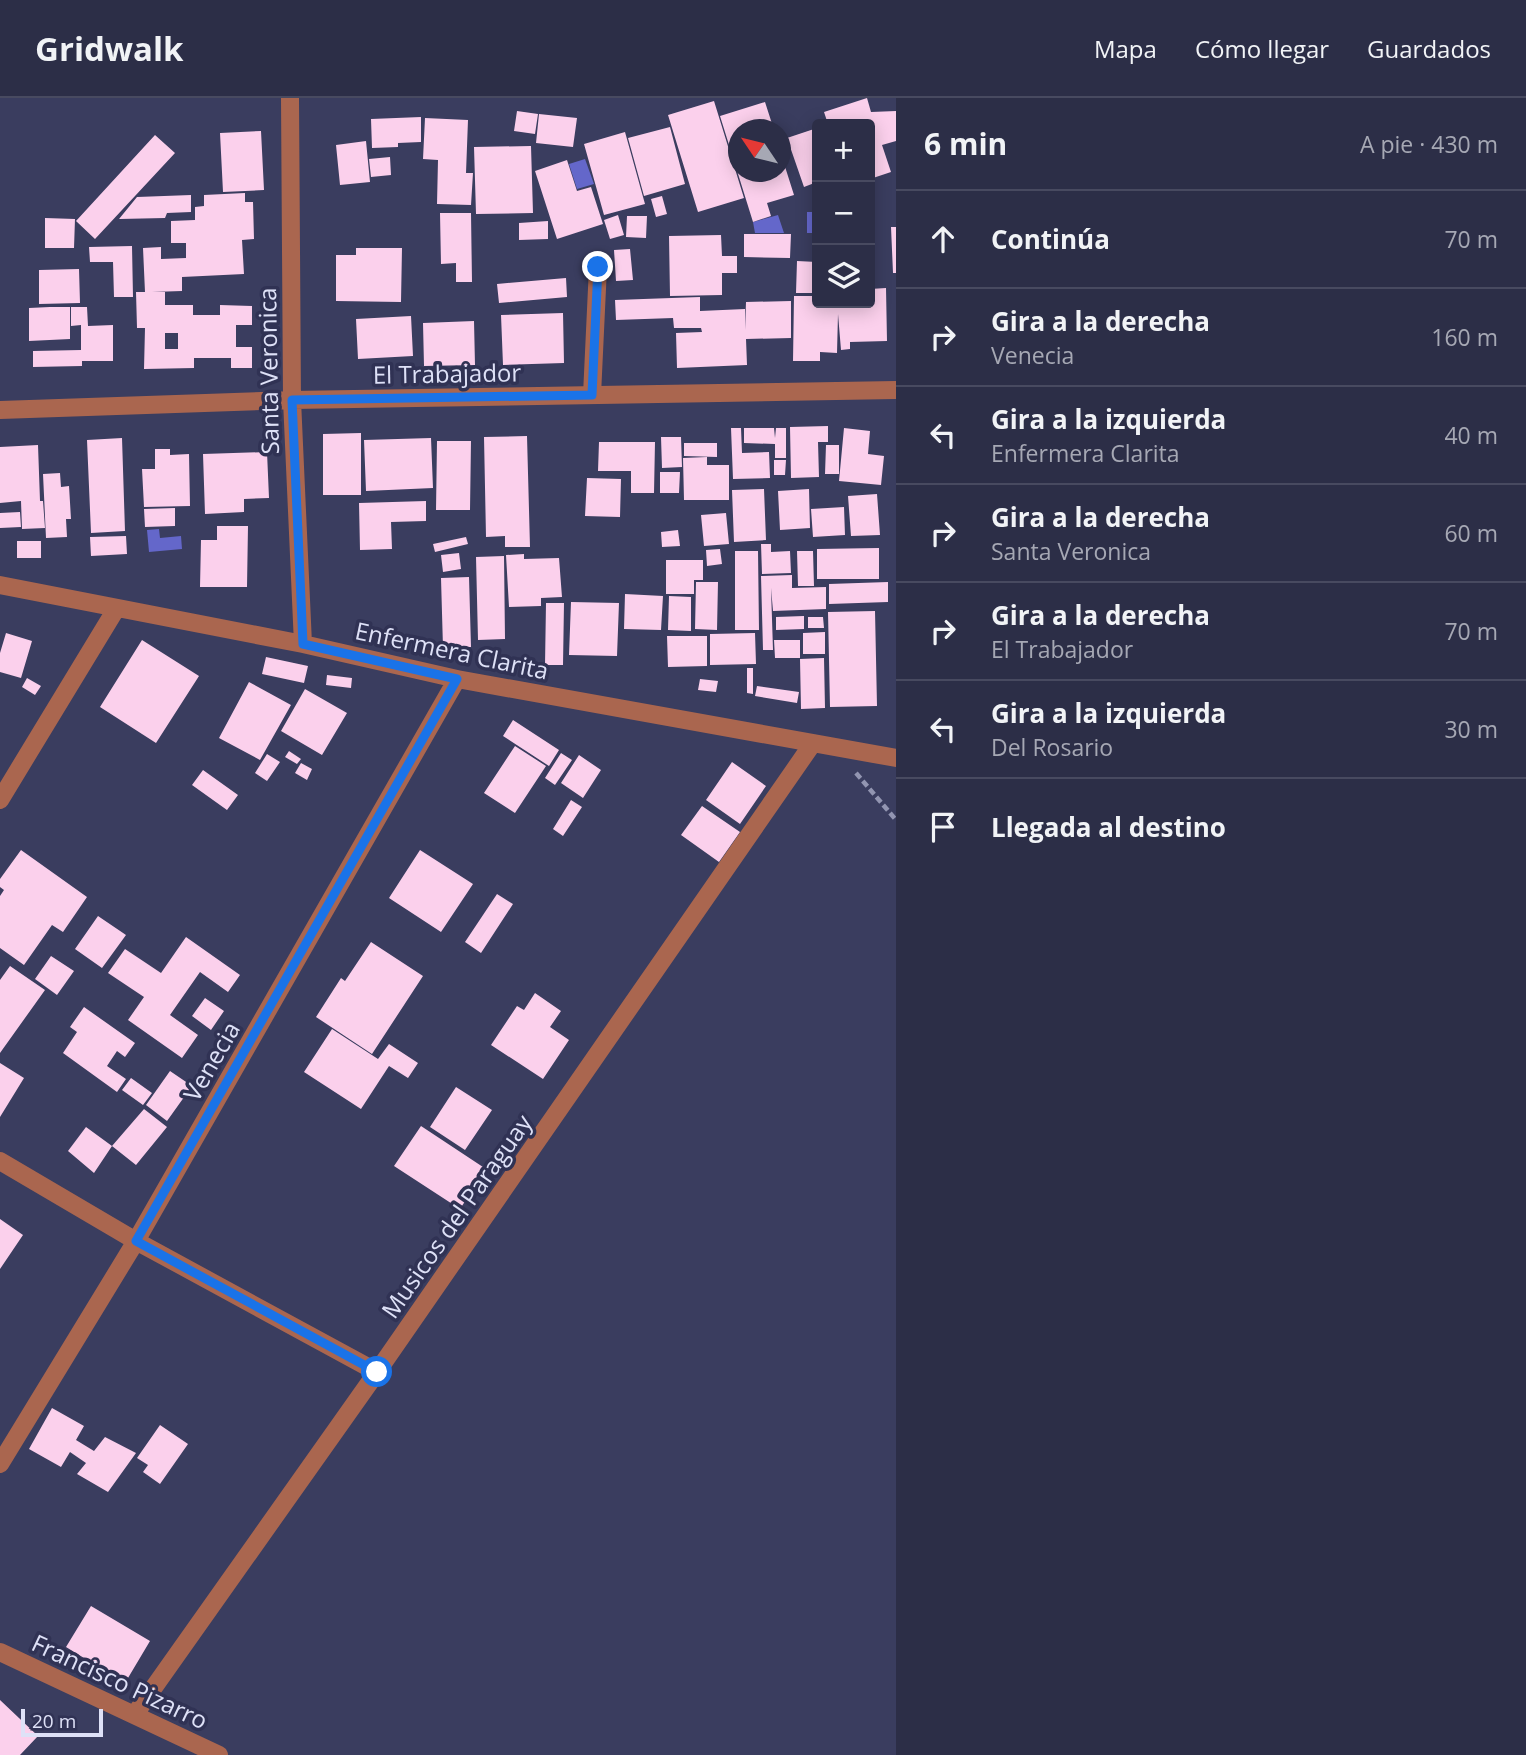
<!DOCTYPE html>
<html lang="es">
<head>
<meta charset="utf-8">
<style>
  :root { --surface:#2c2e47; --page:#34364e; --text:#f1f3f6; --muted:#a6a8b4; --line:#484a60 }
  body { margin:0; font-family:"Open Sans",sans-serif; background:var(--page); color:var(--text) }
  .controls { position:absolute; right:21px; top:21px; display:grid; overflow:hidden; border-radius:7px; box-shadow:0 4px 18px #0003 }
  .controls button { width:63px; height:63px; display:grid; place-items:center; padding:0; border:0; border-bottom:2px solid var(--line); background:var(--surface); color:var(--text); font:35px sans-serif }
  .compass { position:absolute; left:728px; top:21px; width:63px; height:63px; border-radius:50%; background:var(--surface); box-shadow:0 4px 18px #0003; rotate:305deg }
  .scale { position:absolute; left:21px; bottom:18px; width:82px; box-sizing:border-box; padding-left:7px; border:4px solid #dee1f7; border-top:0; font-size:19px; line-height:24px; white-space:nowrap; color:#dee1f7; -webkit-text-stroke:5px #303254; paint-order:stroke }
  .stop { position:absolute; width:21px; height:21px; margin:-16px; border:5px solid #1a73e8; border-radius:50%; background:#fff }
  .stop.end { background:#1a73e8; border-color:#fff; box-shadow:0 2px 7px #0008 }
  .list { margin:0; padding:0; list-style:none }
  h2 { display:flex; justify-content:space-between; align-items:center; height:91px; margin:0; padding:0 28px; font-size:30px }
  h2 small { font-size:23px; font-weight:400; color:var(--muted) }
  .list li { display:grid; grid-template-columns:46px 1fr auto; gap:21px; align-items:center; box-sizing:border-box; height:98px; padding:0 28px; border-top:2px solid var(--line) }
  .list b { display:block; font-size:26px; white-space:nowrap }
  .list p { margin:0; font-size:23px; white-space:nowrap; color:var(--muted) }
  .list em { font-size:23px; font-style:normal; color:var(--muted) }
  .icon { flex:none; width:38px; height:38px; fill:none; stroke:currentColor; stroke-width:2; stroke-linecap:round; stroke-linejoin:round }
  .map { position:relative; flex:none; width:896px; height:1657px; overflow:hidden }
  header { display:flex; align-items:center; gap:42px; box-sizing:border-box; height:98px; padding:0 35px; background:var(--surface); border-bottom:2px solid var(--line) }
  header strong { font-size:33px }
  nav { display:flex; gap:38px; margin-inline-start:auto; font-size:24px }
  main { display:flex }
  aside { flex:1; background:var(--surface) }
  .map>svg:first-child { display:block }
  .water { fill:#6467ca }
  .building { fill:#fbd0ec; fill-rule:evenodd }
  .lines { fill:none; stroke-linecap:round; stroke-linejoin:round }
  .path { stroke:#9295b1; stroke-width:4.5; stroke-dasharray:7 3.5; stroke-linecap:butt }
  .minor { stroke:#aa664f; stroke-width:18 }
  .route { stroke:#1a73e8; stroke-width:9 }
  .labels { text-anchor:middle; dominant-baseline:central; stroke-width:7; stroke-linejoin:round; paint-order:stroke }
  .street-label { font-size:24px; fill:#dee1f7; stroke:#303254 }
</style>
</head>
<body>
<header>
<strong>Gridwalk</strong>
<nav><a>Mapa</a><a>Cómo llegar</a><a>Guardados</a></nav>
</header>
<main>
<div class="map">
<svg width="896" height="1657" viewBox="0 0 896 1657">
  <rect width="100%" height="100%" fill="#3a3d5f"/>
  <path class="water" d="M585,61L594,86L577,91L569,66Z
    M807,114H817V135H807Z
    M778,117L784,135H755L753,124Z
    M159,431L160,440L181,438L182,451L149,454L147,432Z"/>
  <path class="building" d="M867,0L871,14L896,13V43L882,47L891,74L870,81V26H828L824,14Z
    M714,3L744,100L698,114L668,17Z
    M765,4L774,32H738V74H780L781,56L794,97L767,105L771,118L753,124L720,18Z
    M517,13L538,16L535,36L514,33Z
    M539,16L577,20L573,49L536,45Z
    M421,19V44L398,45V49L372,50L371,21Z
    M425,20L468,22L466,75H473L471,107L437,106L438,62L423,61Z
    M670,29L685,86L644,98L628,40Z
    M817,30V84L804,89L787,40Z
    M261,33L264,92L223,94L220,35Z
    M625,34L645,106L604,117L584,46Z
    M155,37L175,55L95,141L76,123Z
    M366,43L370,84L340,87L336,47Z
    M531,48L533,115L476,116L474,49Z
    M390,59L391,77L371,79L369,61Z
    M567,62L577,93L591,89L603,126L557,141L535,73Z
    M245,95V104H253L254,141L242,142L244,176L182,179V193L152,194H165V207H193V217H220V207L252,208V227H236V249H252V270H231V260H194V270L144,271L145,230H137L136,194H145L143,150L161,149V161L186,160V145H171V123L195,122V109L204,108V97ZM165,235H178V251H165Z
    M191,97V114L167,115L165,120L119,121L137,99Z
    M662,98L667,116L656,119L651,101Z
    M440,115H471L472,184H456V165L441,166Z
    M618,117L624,137L610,141L604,122Z
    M627,118H647L646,140L626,139Z
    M45,120L75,121L74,150H45Z
    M548,123V141L519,142V125Z
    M891,129H896V175H893Z
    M744,136H791L790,160L744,159Z
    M721,137L722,158H737V175H722V197L670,198L669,138Z
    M132,148L133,199H114L113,164H90L89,149Z
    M356,150H402L401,204L336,203V157H356Z
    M630,151L633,182L616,183L614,152Z
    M797,163L817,164V195H796Z
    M79,171L80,205L39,206V172Z
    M566,180L567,199L499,205L497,186Z
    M886,190L887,243L850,244V251L841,252L838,216L837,255L820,254V263H793L794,198H817V205H870V191Z
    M700,199V213L745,211V232L746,204L791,203V240L746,241L747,267L677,270L676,235L702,234L701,230H674L673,220L616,222L615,202Z
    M50,209H70V241L29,243V210Z
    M71,209H87L88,228L113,227V263H82V268L33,269V253L81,252V227L71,228Z
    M563,215L564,265L503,267L501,217Z
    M411,218L413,258L358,261L356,221Z
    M474,223L475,267L424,268L423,225Z
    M828,328V344H818L819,379L791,380L790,329Z
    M731,330H741L742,355L769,354L770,380L733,381Z
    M744,330H774L775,340L776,330H786V360H775V346L744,345Z
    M844,330L870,333L868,356L884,358L881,387L839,383Z
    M361,335V397H323V336Z
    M527,338L530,449H505V438L486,439L484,339Z
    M661,339H681L682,369L662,370Z
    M122,340L125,433L91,435L87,342Z
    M431,340L433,390L366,393L364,342Z
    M437,343H471L470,412H436Z
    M599,344H655L654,395H631V373H598Z
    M684,345H717V359L684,358Z
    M38,347L40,403H43L45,430L22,431L21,403L0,405V349Z
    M826,347H839V376H825Z
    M155,351H170V357L189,356L190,408L144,409L142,371H155Z
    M267,354L269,400L244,401V414L205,416L203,356Z
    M707,359V367H729V402H684L683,360Z
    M774,362H786L785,377H774Z
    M660,374H680L679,395H660Z
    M60,375L61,389L69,388L71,421H66L67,439L46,440L43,376Z
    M587,380L621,381L620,419L585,418Z
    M764,391L766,442L734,444L732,392Z
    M809,391L810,430L780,432L778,393Z
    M877,396L880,437L851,438L848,398Z
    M426,403V423L391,424L392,451L360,452L359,405Z
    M844,409L845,437L813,439L811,411Z
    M175,410V428L145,429L144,411Z
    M20,414L21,429L0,430V415Z
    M726,415L729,446L704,448L701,417Z
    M217,428H248L247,489H200L201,442H217Z
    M678,432L680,448L662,449L661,434Z
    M126,438L127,456L91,458L90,439Z
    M466,439L468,446L435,454L433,446Z
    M17,443H41V460H17Z
    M761,446H771V454L790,453L791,475L762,476Z
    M879,450V481H817V451Z
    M720,451L722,466L707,468L706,452Z
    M735,453H758L759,532H735Z
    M797,453H813L814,488H798Z
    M459,455L461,471L443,474L441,457Z
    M524,456V461L559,460L562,499L541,500V508L509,509L506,457Z
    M504,458L505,541L478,542L476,459Z
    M666,462H703V482H694V496H666Z
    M792,477V490L826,489V511L773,513L771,490L773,552H763L761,478Z
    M469,479L471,549L443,550L441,480Z
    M696,484H718L717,532L695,531Z
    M888,484V504L829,506V486Z
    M625,496L663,498L661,532L624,531Z
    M669,498L691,499V533L668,532Z
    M571,504L619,505L617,558L569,557Z
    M546,505H564L563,567H545Z
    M875,513L877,608L830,609L828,514Z
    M804,518V531L776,532V519Z
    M808,519H823L824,530H808Z
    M825,534V556H803V535Z
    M6,535L32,543L21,580L0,574V555Z
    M755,535L756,566L710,567V536Z
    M667,538H707V568L668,569Z
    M142,542L199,578L156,645L100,609Z
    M774,542H800V560H775Z
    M266,559L308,568L304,585L262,576Z
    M824,560L825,610L801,611L800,561Z
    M747,570H753V596L747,595Z
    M327,577L352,580L351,590L326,587Z
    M27,580L41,588L35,597L22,589Z
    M700,581L718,583L716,594L698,592Z
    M249,584L291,607L260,662L219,640Z
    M757,588L799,594L797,605L755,598Z
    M305,591L347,615L322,657L281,633Z
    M513,622L559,652L549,668L503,638Z
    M515,648L546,668L515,715L484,695Z
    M289,653L301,661L297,666L285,659Z
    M561,655L572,662L555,687L545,680Z
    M267,656L280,664L267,683L255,675Z
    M579,657L601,672L583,700L561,685Z
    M732,664L766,688L740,726L706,702Z
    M301,665L312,671L307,682L295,675Z
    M203,672L238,697L227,712L192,687Z
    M571,702L582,709L563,738L553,731Z
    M702,708L740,734L719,764L681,737Z
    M21,752L87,799L63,834L52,827L24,867L0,850V798L4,792L0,789V781Z
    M420,752L473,786L441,834L389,800Z
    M497,796L513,806L481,855L465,844Z
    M98,818L126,837L102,870L75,851Z
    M186,839L240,877L228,894L200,874L170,917L198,937L182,960L128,922L144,899L108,875L125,851L161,875Z
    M371,844L423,878L372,956L316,919L341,880L345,883Z
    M51,858L74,873L57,897L35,881Z
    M10,868L45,892L0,955V882Z
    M535,895L561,913L550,929L569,942L543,981L491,947L517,908L524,912Z
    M205,900L224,913L211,932L192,918Z
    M84,909L135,945L125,959L117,953L107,968L126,981L117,994L63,955L77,934L70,929Z
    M332,931L378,961L389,946L418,965L408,980L389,968L361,1011L304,974Z
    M0,965L24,980L0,1019Z
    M170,973L192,988L167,1023L146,1007Z
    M131,980L152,995L143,1007L122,992Z
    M456,989L492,1012L465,1052L430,1029Z
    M144,1011L167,1029L136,1067L112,1048Z
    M421,1028L486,1071L460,1111L394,1068Z
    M86,1029L112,1048L94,1075L68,1053Z
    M0,1121L23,1137L0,1171Z
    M52,1310L84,1328L76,1342L94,1353L105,1339L136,1355L108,1394L77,1376L86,1365L70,1354L61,1369L29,1351Z
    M160,1327L188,1346L160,1386L143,1374L148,1367L137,1360Z
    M91,1508L150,1543L125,1585L66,1549Z
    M0,1602L38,1638L20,1657H0Z"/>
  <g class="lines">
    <path class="path" d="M856,675L896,722"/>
    <path class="minor" d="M290,0L292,302L303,546
      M592,297L598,169
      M0,312L292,302L896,292
      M0,487L303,546L457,581L896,660
      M0,702L116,511
      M0,1063L136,1143L377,1274
      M0,1366L136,1143L457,581
      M0,1554L219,1657
      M135,1616L377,1274L813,645"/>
  </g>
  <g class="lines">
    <path class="route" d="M377,1274L136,1143L457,581L303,546L292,302L592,297L598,169"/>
  </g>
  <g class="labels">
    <g class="street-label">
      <text transform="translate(268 273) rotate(-91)">Santa Veronica</text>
      <text transform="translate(447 275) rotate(-1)">El Trabajador</text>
      <text transform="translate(452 552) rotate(12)">Enfermera Clarita</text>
      <text transform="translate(211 963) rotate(-60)">Venecia</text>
      <text transform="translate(456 1118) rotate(-55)">Musicos del Paraguay</text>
      <text transform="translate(120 1583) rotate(25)">Francisco Pizarro</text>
    </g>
  </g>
</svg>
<div class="controls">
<button>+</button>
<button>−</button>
<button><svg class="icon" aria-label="layers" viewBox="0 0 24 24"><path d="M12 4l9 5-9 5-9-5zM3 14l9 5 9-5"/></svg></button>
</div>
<svg class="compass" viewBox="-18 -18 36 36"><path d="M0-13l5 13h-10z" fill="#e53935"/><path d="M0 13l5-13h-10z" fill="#a6a8b4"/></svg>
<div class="scale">20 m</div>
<div class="stop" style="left:377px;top:1274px"></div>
<div class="stop end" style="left:598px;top:169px"></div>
</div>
<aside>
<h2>6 min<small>A pie · 430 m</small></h2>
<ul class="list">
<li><svg class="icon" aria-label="ahead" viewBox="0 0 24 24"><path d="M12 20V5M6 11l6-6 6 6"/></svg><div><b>Continúa</b></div><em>70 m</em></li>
<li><svg class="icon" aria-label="right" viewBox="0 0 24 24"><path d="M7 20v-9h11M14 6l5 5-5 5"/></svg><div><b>Gira a la derecha</b><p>Venecia</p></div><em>160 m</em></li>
<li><svg class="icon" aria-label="left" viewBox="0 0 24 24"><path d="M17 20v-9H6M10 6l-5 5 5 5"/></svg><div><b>Gira a la izquierda</b><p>Enfermera Clarita</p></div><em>40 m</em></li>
<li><svg class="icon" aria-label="right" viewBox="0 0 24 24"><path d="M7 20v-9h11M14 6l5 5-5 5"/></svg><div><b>Gira a la derecha</b><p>Santa Veronica</p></div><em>60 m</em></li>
<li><svg class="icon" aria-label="right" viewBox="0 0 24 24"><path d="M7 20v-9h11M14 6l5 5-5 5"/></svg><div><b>Gira a la derecha</b><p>El Trabajador</p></div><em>70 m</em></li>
<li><svg class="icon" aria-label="left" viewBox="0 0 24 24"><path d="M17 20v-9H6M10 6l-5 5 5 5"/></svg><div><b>Gira a la izquierda</b><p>Del Rosario</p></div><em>30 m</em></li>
<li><svg class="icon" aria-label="arrive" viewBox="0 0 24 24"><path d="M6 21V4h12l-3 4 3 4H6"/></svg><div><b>Llegada al destino</b></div></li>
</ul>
</aside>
</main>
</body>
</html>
